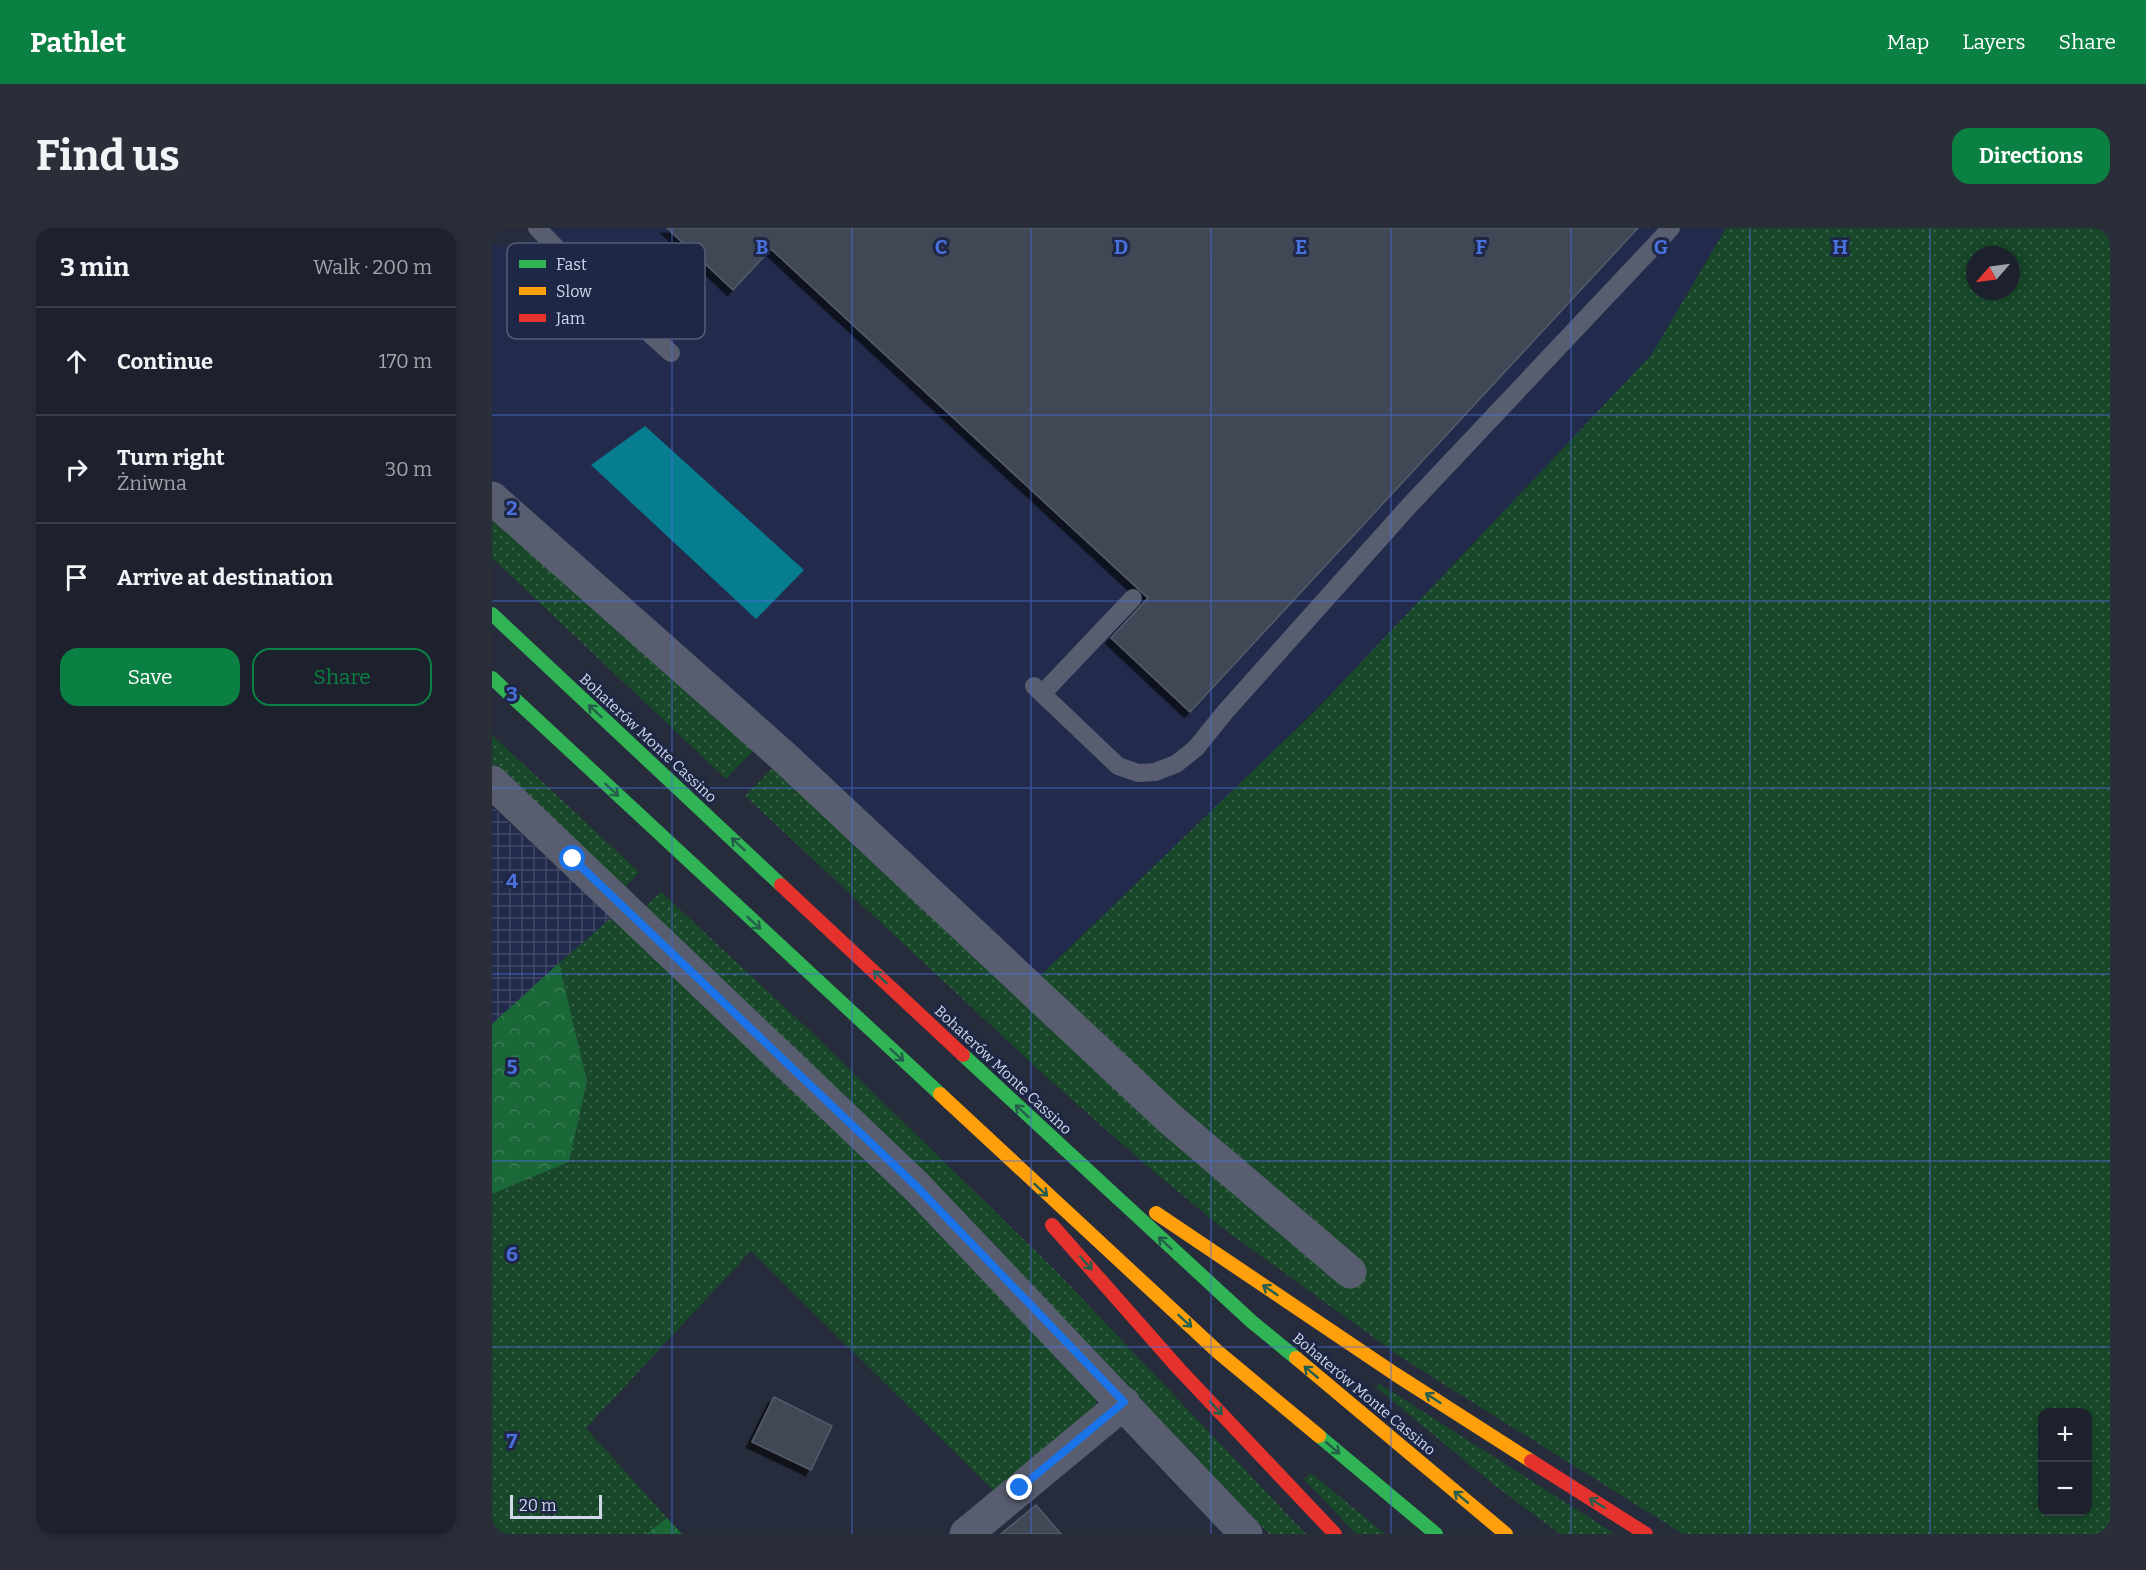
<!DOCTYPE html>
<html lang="en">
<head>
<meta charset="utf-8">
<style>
  :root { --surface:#1d212d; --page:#2a2e39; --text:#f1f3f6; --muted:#a0a3aa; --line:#3b3e49; --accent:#0b8043 }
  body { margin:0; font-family:Bitter,serif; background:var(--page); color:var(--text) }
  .controls { position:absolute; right:18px; bottom:18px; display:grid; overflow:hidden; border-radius:12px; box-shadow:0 3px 15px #0003 }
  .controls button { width:54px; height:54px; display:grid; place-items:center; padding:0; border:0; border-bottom:2px solid var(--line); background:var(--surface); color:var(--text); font:30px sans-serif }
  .compass { position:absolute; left:1474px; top:18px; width:54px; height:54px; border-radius:50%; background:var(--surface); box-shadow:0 3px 15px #0003; rotate:242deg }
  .scale { position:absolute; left:18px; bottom:15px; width:92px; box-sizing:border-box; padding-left:6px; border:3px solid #d1d8ec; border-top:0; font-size:16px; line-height:21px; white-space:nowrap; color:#d1d8ec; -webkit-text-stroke:4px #1e2745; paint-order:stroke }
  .stop { position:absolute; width:18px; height:18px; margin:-14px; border:4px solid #1a73e8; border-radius:50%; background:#fff }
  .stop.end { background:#1a73e8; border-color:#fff; box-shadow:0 2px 6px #0008 }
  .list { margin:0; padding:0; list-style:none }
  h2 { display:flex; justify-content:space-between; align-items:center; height:78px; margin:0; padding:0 24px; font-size:26px }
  h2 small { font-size:20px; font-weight:400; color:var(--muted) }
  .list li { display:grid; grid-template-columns:39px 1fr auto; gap:18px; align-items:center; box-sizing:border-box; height:108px; padding:0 24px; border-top:2px solid var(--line) }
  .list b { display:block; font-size:22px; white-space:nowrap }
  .list p { margin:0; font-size:20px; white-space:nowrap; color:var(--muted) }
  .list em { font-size:20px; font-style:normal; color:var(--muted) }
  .actions { display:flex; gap:12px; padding:18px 24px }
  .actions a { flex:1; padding:14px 0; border:2px solid var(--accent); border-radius:18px; text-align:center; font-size:21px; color:var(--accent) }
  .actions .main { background:var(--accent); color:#fff }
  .icon { flex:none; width:33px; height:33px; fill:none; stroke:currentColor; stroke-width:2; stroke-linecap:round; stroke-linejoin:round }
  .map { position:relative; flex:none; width:1618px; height:1306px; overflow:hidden; border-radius:18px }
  header { display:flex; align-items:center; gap:36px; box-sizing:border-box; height:84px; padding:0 30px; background:var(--accent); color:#fff }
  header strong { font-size:28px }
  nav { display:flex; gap:33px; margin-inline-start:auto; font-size:21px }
  .intro { display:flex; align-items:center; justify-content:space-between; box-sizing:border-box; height:144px; padding:0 36px }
  h1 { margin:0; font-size:42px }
  .button { padding:15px 27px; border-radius:18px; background:var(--accent); color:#fff; font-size:21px; font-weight:700 }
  main { display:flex; gap:36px; padding:0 36px }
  aside { flex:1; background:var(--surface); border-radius:18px; box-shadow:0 3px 15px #0003 }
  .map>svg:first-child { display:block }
  .built { fill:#222b4c }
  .industrial { fill:url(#industrial-grid) }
  .grass { fill:url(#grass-dots); fill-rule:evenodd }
  .forest { fill:url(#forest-crowns) }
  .water { fill:#077e8f }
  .building { fill:#3f4654; stroke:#555c6a; stroke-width:1.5; filter:url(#shadow) }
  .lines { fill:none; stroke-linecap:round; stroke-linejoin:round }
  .lane { stroke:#585e6f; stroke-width:18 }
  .street { stroke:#585e6f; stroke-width:33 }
  .fast { stroke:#30b455; stroke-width:14 }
  .slow { stroke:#ff9f0a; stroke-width:14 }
  .jam { stroke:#e5322d; stroke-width:14 }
  .oneway { stroke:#255f4b }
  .route { stroke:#1a73e8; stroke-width:8 }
  .grid { fill:none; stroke:#4a70dd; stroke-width:1.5; stroke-opacity:0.55 }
  .labels { text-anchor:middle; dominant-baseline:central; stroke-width:6; stroke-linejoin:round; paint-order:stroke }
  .street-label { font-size:15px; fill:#d1d8ec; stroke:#1e2745 }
  .key { fill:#1e2745; stroke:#545c77; stroke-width:1.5 }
  .key-label { font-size:16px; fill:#d1d8ec }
  .grid-label { font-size:20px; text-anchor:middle; font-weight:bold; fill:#4a70dd; stroke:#1e2745; stroke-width:6; stroke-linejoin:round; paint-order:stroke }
</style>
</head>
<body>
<header>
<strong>Pathlet</strong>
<nav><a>Map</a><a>Layers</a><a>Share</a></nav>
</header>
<div class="intro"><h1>Find us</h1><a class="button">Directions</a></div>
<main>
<aside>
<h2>3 min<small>Walk · 200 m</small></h2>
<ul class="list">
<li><svg class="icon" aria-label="ahead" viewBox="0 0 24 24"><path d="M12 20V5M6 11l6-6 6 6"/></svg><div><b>Continue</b></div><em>170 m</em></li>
<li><svg class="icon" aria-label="right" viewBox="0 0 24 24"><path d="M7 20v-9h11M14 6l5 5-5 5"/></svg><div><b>Turn right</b><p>Żniwna</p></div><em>30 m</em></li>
<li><svg class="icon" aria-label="arrive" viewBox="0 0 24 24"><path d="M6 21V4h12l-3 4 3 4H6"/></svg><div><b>Arrive at destination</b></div></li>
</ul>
<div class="actions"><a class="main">Save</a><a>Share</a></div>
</aside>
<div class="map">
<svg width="1618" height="1306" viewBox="0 0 1618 1306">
  <defs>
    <pattern id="industrial-grid" width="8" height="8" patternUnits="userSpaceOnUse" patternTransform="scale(1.5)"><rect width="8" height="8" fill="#222b4c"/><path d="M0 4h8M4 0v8" fill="none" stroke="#414966"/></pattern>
    <pattern id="grass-dots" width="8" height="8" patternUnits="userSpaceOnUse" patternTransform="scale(1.5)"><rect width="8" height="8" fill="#184829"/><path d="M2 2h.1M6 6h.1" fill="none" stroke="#396248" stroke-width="1.8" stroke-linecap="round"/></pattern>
    <pattern id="forest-crowns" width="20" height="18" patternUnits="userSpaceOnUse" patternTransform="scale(1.5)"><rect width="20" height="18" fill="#1a6838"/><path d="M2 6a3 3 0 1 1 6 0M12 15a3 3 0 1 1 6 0" fill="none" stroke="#3a7d55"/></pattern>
    <filter id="shadow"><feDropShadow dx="-5.5" dy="5.5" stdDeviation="0" flood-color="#0009"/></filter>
  </defs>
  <rect width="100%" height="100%" fill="#272c3c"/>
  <path class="built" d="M55,0H1234L1160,126L825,481L546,750L0,259V16L33,20Z"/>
  <path class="industrial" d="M0,579L120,689L0,796Z"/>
  <path class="grass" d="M1234,0H1618V1306H1191L910,1130L729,999L655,938L550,845L253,568L285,536L546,750L825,481L1160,126ZM1483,27H1519V63H1483ZM1550,1184H1596V1284H1550Z
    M0,281L266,518L234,551L0,330Z
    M0,507L147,644L132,660L0,536Z
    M169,664L315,800L563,1042L814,1306H777L436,948L151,681Z
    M120,689L415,967L600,1158L605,1179L507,1268L259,1023L94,1200L175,1290L154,1306H0V966L77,934L95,853L67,735Z
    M886,1155L1123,1306H1068L1001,1256L884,1159Z
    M819,1245L893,1306H864L812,1251Z"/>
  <path class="forest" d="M67,735L95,853L77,934L0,966V796Z
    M175,1290L190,1306H154Z"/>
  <path class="water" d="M153,198L312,342L264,391L99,237Z"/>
  <path class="building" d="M175,0H1146L698,484L619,410L656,370L279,21L241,62Z
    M282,1169L340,1198L319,1242L260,1214Z
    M544,1277L569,1306H509Z"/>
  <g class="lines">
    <path class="lane" d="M45,0L85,41L179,125
      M542,458L626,538L646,545L663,544L684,536L704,520L733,484L917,278L1179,0
      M550,466L641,370"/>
    <path class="street" d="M0,270L292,529L677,890L858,1044
      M0,554L425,959L754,1306
      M474,1306L632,1175"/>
    <path class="fast" d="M0,386L289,657
      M0,450L448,866
      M471,827L759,1093L804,1130
      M827,1208L944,1306"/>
    <path class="slow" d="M448,866L726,1124L827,1208
      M664,985L903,1146L1039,1233
      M804,1130L1014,1306"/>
    <path class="jam" d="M289,657L471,827
      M560,997L687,1141L843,1306
      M1039,1233L1154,1306"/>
  </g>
  <defs><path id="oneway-shaft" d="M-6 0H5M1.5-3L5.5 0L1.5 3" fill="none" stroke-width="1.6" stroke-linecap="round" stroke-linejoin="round" transform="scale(1.5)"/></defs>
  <g class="oneway">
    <use href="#oneway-shaft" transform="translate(103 483) rotate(-137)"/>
    <use href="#oneway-shaft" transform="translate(120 562) rotate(43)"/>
    <use href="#oneway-shaft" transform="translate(246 616) rotate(-137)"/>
    <use href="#oneway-shaft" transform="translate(262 695) rotate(43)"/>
    <use href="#oneway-shaft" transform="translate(388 749) rotate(-137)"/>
    <use href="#oneway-shaft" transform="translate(405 827) rotate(43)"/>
    <use href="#oneway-shaft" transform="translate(530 883) rotate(-137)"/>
    <use href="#oneway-shaft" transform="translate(549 962) rotate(43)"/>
    <use href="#oneway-shaft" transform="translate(673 1015) rotate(-137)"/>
    <use href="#oneway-shaft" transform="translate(594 1035) rotate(48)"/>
    <use href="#oneway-shaft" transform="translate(778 1062) rotate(-146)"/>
    <use href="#oneway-shaft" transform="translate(693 1093) rotate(42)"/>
    <use href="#oneway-shaft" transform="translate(819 1144) rotate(-140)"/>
    <use href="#oneway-shaft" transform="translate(941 1170) rotate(-147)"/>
    <use href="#oneway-shaft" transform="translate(724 1180) rotate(47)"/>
    <use href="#oneway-shaft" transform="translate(841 1220) rotate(40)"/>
    <use href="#oneway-shaft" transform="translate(969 1269) rotate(-140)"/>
    <use href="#oneway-shaft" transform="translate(1105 1275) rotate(-148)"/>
  </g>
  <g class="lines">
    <path class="route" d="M81,631L425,959L632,1174L528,1260"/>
  </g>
  <path class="grid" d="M180,0V1306M360,0V1306M539,0V1306M719,0V1306M899,0V1306M1079,0V1306M1258,0V1306M1438,0V1306M0,187H1618M0,373H1618M0,560H1618M0,746H1618M0,933H1618M0,1119H1618"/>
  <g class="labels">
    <g class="street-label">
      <text transform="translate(156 510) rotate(43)">Bohaterów Monte Cassino</text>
      <text transform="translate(511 842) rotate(43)">Bohaterów Monte Cassino</text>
      <text transform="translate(872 1166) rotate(40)">Bohaterów Monte Cassino</text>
    </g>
  </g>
  <rect x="15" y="15" width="198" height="96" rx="9" class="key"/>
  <rect x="27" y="32" width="27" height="8" fill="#30b455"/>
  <rect x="27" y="59" width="27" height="8" fill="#ff9f0a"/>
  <rect x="27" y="86" width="27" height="8" fill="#e5322d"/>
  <g class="key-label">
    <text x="64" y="42">Fast</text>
    <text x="64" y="69">Slow</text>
    <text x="64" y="96">Jam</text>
  </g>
  <g class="grid-label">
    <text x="270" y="26">B</text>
    <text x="449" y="26">C</text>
    <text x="629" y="26">D</text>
    <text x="809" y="26">E</text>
    <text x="989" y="26">F</text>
    <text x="1169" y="26">G</text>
    <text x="1348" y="26">H</text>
    <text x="20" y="287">2</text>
    <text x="20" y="473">3</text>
    <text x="20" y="660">4</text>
    <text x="20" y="846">5</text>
    <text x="20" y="1033">6</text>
    <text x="20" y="1220">7</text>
  </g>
</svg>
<div class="controls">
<button>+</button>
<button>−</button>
</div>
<svg class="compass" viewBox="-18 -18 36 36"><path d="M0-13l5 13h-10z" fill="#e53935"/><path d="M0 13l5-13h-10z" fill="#a0a3aa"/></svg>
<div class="scale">20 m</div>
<div class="stop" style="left:81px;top:631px"></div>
<div class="stop end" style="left:528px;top:1260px"></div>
</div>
</main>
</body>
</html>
